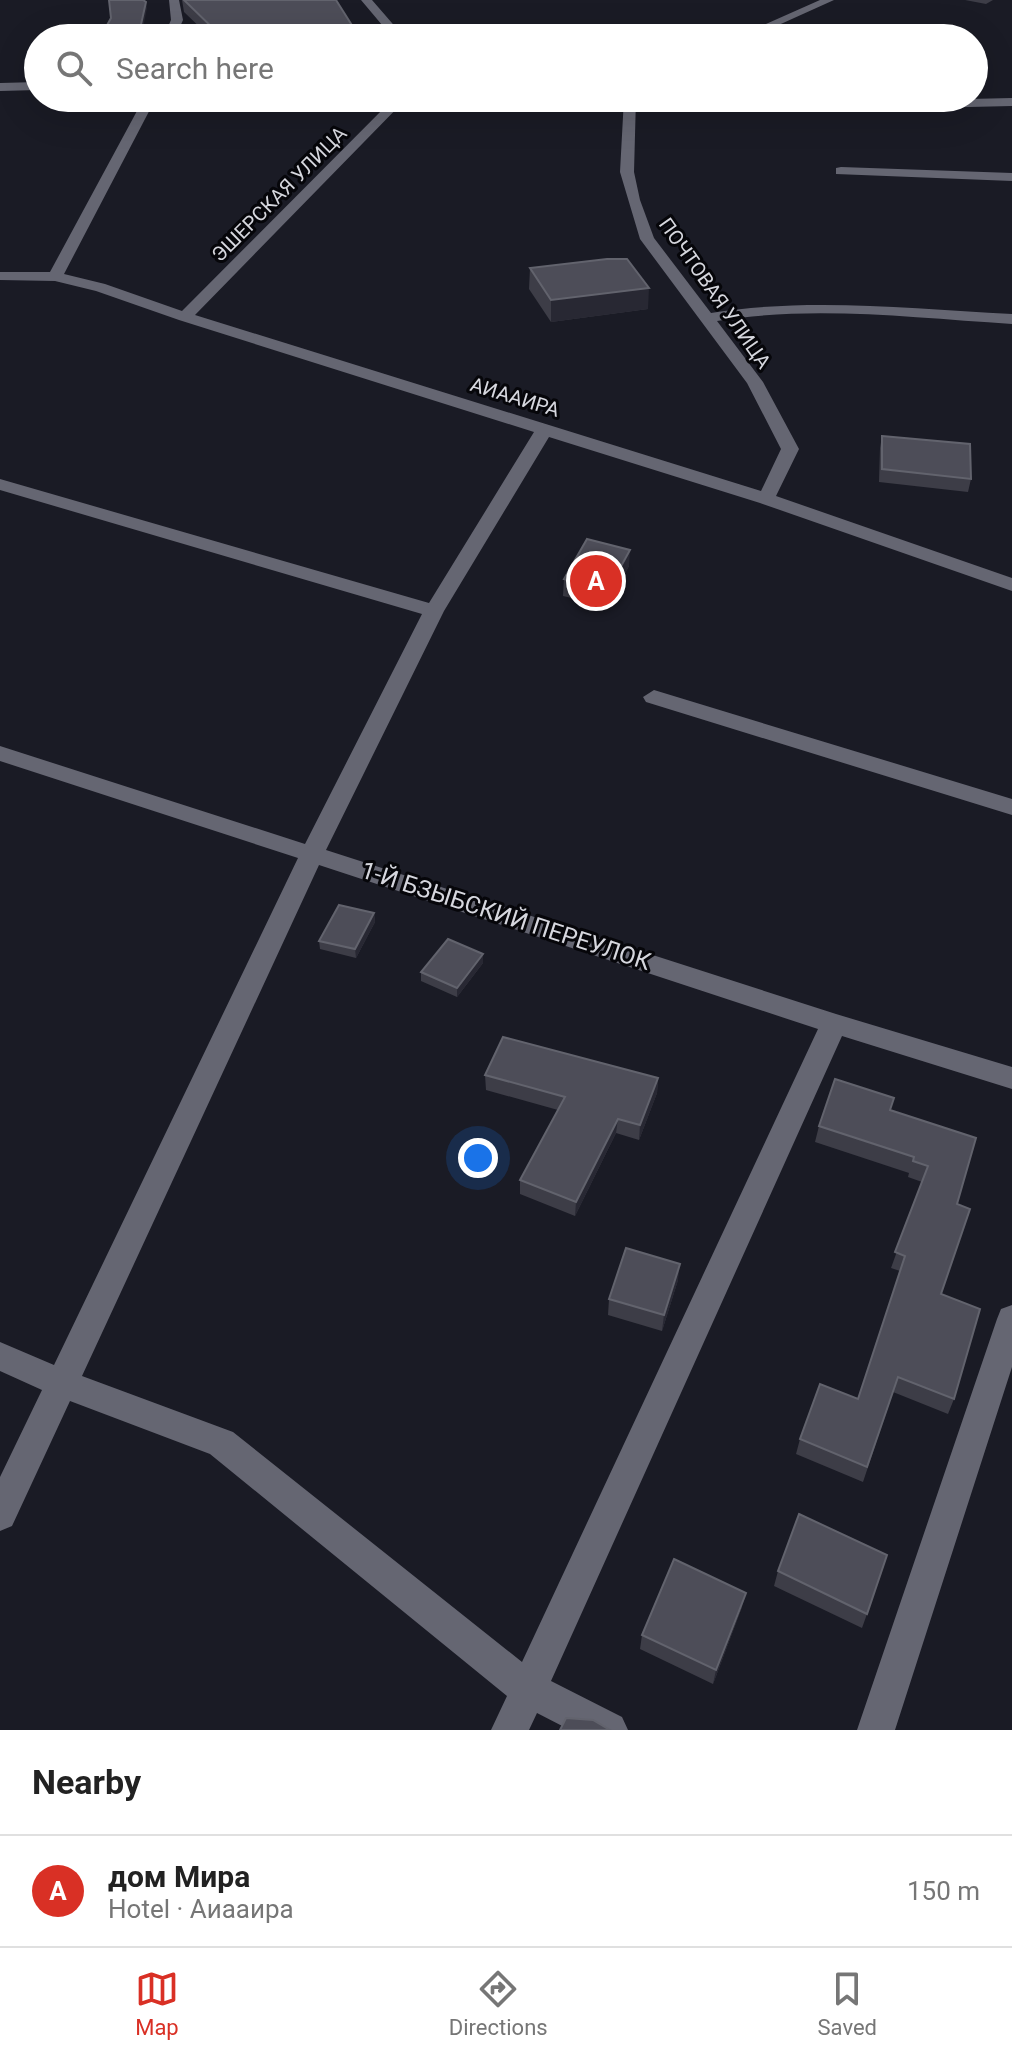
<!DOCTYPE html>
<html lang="en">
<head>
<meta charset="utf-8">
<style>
  :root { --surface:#fff; --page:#f2f2f2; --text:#222; --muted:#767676; --line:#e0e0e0; --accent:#d93025 }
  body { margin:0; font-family:Roboto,sans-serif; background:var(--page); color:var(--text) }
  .you { position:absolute; left:478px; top:1158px; width:28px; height:28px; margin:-20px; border:6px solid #fff; border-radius:50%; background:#1a73e8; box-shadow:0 0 0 12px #1a73e833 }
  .badge { display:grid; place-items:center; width:52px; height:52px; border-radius:50%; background:var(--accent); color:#fff; font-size:26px; font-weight:700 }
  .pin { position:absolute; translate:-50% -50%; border:4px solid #fff; box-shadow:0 2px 8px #0006 }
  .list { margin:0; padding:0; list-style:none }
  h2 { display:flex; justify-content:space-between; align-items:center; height:104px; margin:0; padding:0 32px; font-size:34px }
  h2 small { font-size:26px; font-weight:400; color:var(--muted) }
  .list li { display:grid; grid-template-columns:52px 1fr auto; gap:24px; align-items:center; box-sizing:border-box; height:112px; padding:0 32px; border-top:2px solid var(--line) }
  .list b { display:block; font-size:30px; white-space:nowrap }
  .list p { margin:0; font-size:26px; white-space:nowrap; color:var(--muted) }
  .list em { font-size:26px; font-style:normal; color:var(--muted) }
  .icon { flex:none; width:44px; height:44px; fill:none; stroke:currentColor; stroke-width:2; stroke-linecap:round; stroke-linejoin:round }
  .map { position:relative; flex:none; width:1012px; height:1730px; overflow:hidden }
  .search { position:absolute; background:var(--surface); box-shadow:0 8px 32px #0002; left:24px; right:24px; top:24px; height:88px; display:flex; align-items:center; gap:20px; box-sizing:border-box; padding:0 28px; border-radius:44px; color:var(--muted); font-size:30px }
  .sheet { height:216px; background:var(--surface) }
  nav { display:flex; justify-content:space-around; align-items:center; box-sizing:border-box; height:112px; border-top:2px solid var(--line); background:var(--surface); font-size:22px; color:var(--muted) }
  nav a { display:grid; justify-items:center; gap:4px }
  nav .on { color:var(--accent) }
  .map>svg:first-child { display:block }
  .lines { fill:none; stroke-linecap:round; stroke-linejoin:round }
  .street { fill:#656672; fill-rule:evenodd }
  .wall { fill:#3d3d47 }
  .shaded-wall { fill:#282833 }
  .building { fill:#4d4d58; stroke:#62636d; stroke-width:2 }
  .labels { text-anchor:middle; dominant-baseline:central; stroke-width:6; stroke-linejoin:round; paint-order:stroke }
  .far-street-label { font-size:20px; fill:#d6d7de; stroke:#06060a }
  .street-label { font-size:24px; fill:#d6d7de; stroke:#06060a }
</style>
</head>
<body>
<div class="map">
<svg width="1012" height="1730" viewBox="0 0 1012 1730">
  <rect width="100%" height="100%" fill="#1a1b25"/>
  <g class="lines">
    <path class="street" d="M169,0H179L183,20L175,38H163L171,20Z
      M361,0H372L405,38H393Z
      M820,0H834L750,38H734Z
      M38,82V90L0,91V83Z
      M144,98H156L64,274L105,284L182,311L394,98H407L195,315L761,491L781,449L747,383L640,239L620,172L624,98H636L634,172L640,200L654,238L711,313C811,297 911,309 1012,314V324C914,318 814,305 717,321L763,382L799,449L776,496L1012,578V591L760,503L549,437L444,611L326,850L836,1014L1012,1067V1089L842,1036L551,1681L622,1717L628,1730H570L537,1713L529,1730H491L507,1696L210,1454L70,1401L12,1526L0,1531V1477L42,1390L0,1371V1342L54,1365L298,858L0,761V746L305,844L422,614L0,490V479L429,603L534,432L179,320L96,291L55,281L0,280V272H50ZM319,865L818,1029L522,1662L233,1432L82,1376Z
      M771,98L882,101L1012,98V106L882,109L777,102Z
      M841,167L1012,173V181L836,174V168Z
      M654,690L1012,799V815L646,702L643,697Z
      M1012,1305V1367L895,1730H857L997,1319L1001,1309Z"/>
  </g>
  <path class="wall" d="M182,0H336L360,38H211L184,12Z
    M965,0H993L986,4Z
    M306,98H364L354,111L307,107Z
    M530,268L648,309L551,322L529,289Z
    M882,436L971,479L968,492L879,482L880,448Z
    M629,566L607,606L563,596L564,579Z
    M374,913L375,922L356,958L320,949L319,941Z
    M483,963L457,997L421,981V972Z
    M485,1075L658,1078L657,1093L639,1140L616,1133L575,1216L520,1194V1180L558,1110L486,1090Z
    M891,1110L957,1204L941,1294L954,1399L948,1414L893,1392L863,1482L796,1454L800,1439L858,1399L900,1271L891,1268L922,1182L908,1177L909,1173L815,1142L819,1126Z
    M678,1280L662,1331L608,1315L609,1299Z
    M778,1571L867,1614L862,1628L774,1586Z
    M742,1607L713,1684L640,1649L642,1635Z"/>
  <path class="shaded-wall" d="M146,2L147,8L141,38H138Z
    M353,98H364L354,111Z
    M649,288L648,309L551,322V300Z
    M630,550L629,566L607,606L608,590Z
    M374,913L375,922L356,958L355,949Z
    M483,954V963L457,997V988Z
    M658,1078L657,1093L639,1140L640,1125Z
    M618,1119L616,1133L575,1216L576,1202Z
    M680,1264L678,1280L662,1331L664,1315Z
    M746,1593L742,1607L713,1684L716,1670Z"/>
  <path class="building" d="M109,0H143L146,2L138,38H100L111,18Z
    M184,0H336L360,38H223Z
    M607,259H627L649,288L551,300L530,268Z
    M882,436L970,444L971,479L882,469Z
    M587,539L630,550L608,590L564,579Z
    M339,905L374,913L355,949L319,941Z
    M448,939L483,954L457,988L421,972Z
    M503,1037L658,1078L640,1125L618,1119L576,1202L520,1180L565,1097L485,1075Z
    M835,1079L894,1098L890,1110L976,1138L957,1204L970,1209L941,1294L980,1309L954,1399L898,1377L867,1467L800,1439L820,1384L858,1399L905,1256L895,1252L928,1166L913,1161L914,1157L819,1126Z
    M626,1248L680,1264L664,1315L609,1299Z
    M799,1514L887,1555L867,1614L778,1571Z
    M674,1559L746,1593L716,1670L642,1635Z
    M566,1718L593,1720L610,1730H560Z"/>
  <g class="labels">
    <g class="far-street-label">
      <text transform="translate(279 194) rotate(-45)">ЭШЕРСКАЯ УЛИЦА</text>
      <text transform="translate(715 293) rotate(55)">ПОЧТОВАЯ УЛИЦА</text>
      <text transform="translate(515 397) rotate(17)">АИААИРА</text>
    </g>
    <g class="street-label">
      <text transform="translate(506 916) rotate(18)">1-Й БЗЫБСКИЙ ПЕРЕУЛОК</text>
    </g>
  </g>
</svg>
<div class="you"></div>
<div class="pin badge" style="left:596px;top:581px">A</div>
<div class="search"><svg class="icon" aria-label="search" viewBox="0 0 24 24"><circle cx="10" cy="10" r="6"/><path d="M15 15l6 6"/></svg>Search here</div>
</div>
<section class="sheet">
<h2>Nearby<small></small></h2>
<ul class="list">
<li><span class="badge">A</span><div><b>дом Мира</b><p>Hotel · Аиааира</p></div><em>150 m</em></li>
</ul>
</section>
<nav>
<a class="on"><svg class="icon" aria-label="map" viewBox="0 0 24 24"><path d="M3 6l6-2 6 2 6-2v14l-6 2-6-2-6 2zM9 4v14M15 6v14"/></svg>Map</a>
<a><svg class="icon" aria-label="directions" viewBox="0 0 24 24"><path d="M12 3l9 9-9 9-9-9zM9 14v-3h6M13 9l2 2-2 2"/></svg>Directions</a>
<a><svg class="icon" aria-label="saved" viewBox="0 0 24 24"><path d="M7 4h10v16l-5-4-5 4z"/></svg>Saved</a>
</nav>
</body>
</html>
